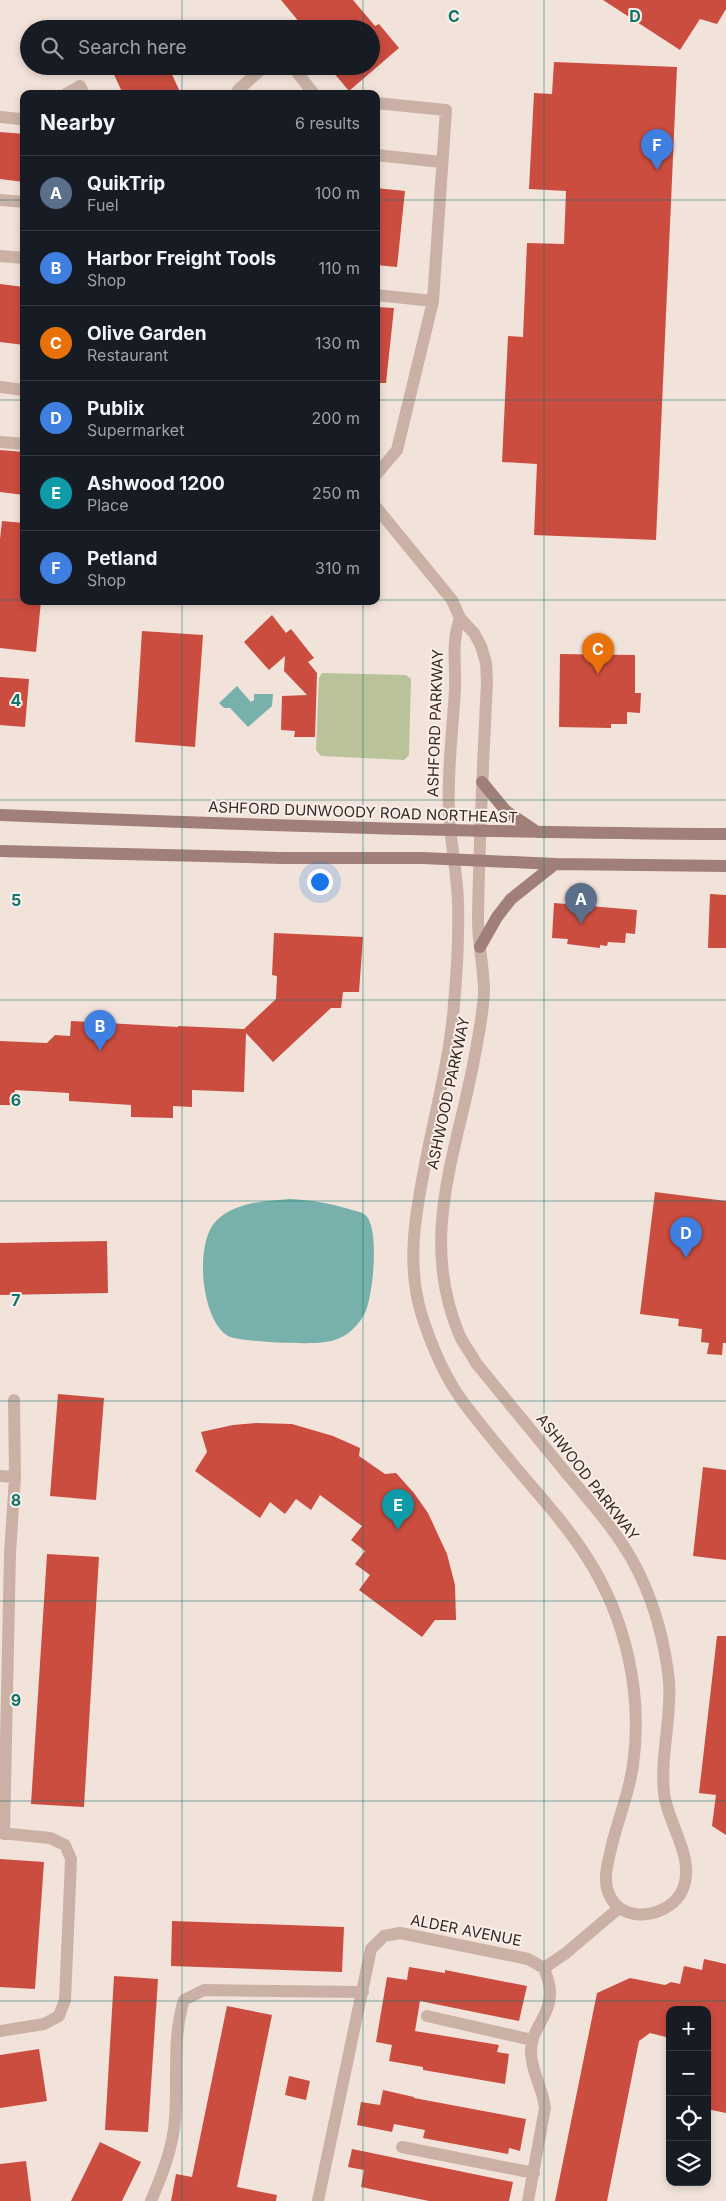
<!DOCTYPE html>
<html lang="en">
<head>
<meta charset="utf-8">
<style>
  :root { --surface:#171b24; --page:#20242c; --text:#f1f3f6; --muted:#9ea1a6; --line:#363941; --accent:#d93025 }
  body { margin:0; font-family:Inter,sans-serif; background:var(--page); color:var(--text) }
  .controls { position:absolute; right:15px; bottom:15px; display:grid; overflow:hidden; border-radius:10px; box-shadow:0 2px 8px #0003 }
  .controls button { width:45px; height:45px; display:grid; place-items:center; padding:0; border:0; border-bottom:1px solid var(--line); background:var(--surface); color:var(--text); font:25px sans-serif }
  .you { position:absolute; left:319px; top:881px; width:18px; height:18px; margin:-12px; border:4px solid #fff; border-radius:50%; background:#1a73e8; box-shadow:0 0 0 8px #1a73e833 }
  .badge { display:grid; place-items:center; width:32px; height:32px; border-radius:50%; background:var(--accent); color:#fff; font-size:16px; font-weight:700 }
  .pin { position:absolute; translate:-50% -41px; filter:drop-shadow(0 1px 2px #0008) }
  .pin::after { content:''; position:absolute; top:26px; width:18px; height:15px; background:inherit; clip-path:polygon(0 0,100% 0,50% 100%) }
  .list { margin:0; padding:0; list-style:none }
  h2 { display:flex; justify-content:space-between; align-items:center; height:65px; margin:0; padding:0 20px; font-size:21px }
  h2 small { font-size:16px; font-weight:400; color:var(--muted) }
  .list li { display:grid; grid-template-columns:32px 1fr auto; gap:15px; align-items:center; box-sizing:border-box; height:75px; padding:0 20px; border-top:1px solid var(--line) }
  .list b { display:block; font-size:19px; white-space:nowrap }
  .list p { margin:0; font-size:16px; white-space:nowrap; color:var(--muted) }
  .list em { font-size:16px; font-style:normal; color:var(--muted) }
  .icon { flex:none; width:28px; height:28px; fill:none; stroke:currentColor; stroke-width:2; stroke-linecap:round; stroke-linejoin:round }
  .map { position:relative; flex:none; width:726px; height:2201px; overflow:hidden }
  .search { position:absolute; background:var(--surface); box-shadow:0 2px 8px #0003; left:20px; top:20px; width:360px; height:55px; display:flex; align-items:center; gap:12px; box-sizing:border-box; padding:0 18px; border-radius:28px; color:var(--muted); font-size:19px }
  .panel { position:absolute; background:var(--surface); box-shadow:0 2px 8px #0003; left:20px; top:90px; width:360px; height:515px; border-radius:10px }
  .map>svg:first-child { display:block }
  .green { fill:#bac299 }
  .water { fill:#78b1ab }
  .building { fill:#ca4d40 }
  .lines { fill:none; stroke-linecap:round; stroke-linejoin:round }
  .street { stroke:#cbb1a5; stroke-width:12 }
  .secondary { stroke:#9f7f77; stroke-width:12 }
  .grid { fill:none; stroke:#0f766e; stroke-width:1; stroke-opacity:0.55 }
  .labels { text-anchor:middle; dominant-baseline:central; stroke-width:4; stroke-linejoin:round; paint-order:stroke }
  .street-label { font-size:15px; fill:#372927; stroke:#faeee6 }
  .grid-label { font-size:16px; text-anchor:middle; font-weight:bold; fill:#0f766e; stroke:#faeee6; stroke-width:4; stroke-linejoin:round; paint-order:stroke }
</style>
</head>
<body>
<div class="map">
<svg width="726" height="2201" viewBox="0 0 726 2201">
  <rect width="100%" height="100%" fill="#f2e3da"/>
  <path class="green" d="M322,673L406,675L411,679L409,755L404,760L321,756L316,750L319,678Z"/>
  <path class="water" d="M237,686L251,702L254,700V694H273L272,706L248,727L230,708H224L219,703Z
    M290,1199C311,1200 329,1203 349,1209C354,1211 360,1211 364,1214C381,1224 373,1300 364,1315C355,1330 343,1340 325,1342C311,1345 239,1342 228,1336C201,1320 194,1243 216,1221C235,1202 265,1201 290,1199Z"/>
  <path class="building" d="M281,0H353L375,26L379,24L399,48L349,91L328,66H371L373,29H305Z
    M603,0H726V9L717,24L700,19L680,50Z
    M554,62L677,67L656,540L534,535L537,464L502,462L508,336L523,337L527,243L564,244L566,191L529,189L534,93L552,94Z
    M110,66H168L181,94H123Z
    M0,132L24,134V182L0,179Z
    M376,188L405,191L397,267L376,265Z
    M0,284L24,287V345L0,342Z
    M376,307L394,308L386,383H376Z
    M0,450L24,452V495L0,492Z
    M2,521L24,523V601H41L36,652L0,648V539Z
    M272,615L286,633L291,629L314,658L308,662L317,673L315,737H294L295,731L281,730L282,696L307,695L284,671L285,656L269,670L244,642Z
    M142,631L203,635L195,747L135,742Z
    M560,654L635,655V693H641L640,713L627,712V724H611V728L559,727Z
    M0,677L29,679L25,727L0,725Z
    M710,894L726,895V948H708Z
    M554,903L637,910L635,934L626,933L625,943L608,942L607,946L600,945V948L567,944L568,939L552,938Z
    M274,933L363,937L359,992H343L341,1008H331L273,1062L246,1033L244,1092L192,1090V1107L173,1106V1118L131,1117V1105L69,1101V1093L15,1090L14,1105H0V1041L47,1043L55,1035L70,1036L71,1021L178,1027V1026L244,1029L276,999L277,976L272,975Z
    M655,1192L726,1201V1343H723L722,1355L707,1354L709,1343L701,1342L702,1329L678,1326L679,1319L640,1314Z
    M107,1241L108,1293L0,1295V1243Z
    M58,1394L104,1398L96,1500L50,1496Z
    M257,1423L292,1424L333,1436L360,1448L359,1456L385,1474L396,1473L414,1493L428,1513L447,1554L455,1585L456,1620H435L422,1637L359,1590L370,1575L355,1564L365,1551L351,1540L362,1526L320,1495L311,1510L296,1499L285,1514L270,1502L260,1518L195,1471L207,1452L201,1432L233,1425Z
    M703,1467L726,1470V1560L693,1556Z
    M47,1554L99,1557L84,1807L31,1804Z
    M717,1636H726V1835L712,1826L716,1795L699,1793Z
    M0,1859L44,1862L35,1989L0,1987Z
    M172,1921L344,1927L342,1972L171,1966Z
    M704,1959L726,1964V2113L707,2109V2010H670V2038L650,2033L639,2041L607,2201H555L597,1993L630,1978L665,1985L671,1982L680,1984L684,1966L702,1970Z
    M409,1967L445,1973V1970L527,1986L519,2021L420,2001L415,2031L499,2045L497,2052L509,2054L505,2084L423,2070V2067L389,2061L392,2045L376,2042L387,1977L407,1980Z
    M114,1976L158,1979L148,2132L105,2130Z
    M227,2006L272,2015L237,2187L277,2195L276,2201H171L176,2174L192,2177Z
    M39,2049L47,2101L0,2108V2055Z
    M289,2076L310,2081L306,2100L285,2095Z
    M383,2090L414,2097V2098L526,2119L520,2151L509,2148L508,2154L423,2138L425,2130L394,2124L392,2132L357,2125L361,2102L380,2105Z
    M100,2142L141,2162L122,2201H71Z
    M352,2149L513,2182L509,2201H429L361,2187L364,2170L348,2167Z
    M26,2161L31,2201H0V2164Z"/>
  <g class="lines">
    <path class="street" d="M292,66L314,94
      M66,94L80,86L84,94
      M237,94L238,90L265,66
      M376,103L446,110L433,301L397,450L376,475
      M0,117L20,119L24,117
      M376,155L441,162
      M0,200L24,202
      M0,256L24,258
      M376,295L433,301
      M0,387L24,390
      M0,442L24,444
      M376,507L452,600L460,618L474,633L481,646L486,663L487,682C483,762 479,841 478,921C478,944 484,968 484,992C483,1015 478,1038 474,1060C456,1155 419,1238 459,1334C463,1344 471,1353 476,1363C506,1400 537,1437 567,1474C593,1505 621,1536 639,1573C655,1606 665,1644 669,1681C672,1718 660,1755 664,1793C667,1823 697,1859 682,1891C669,1918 621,1925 609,1894C603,1881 607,1866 610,1853C616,1824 629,1795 633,1765C643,1694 626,1619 588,1559C567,1525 538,1494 512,1463C495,1442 477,1421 461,1399C444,1375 431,1344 422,1316C406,1265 415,1216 425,1165C435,1112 450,1058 454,1004C457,971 459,936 458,902C457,871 450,841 449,811C447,770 453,729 455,688C456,662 451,643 460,618
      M14,1400L15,1477
      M0,1476L15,1477L10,1553L4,1834
      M0,1833L50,1838L65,1845L71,1859L65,2000L59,2016L44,2024L0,2031
      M544,1968L566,1953L619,1908
      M427,2016L532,2040
      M402,2147L534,2173
      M151,2201C162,2175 173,2148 175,2119C178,2080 172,2037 184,2000L204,1990L363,1992
      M318,2201L371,1949L384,1936L400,1933L528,1959L544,1968C548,1979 552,1990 549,2002C546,2020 530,2032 531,2052C531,2071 543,2089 545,2108L528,2201"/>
    <path class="secondary" d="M482,782L506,811L537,832
      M0,815C242,825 484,833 726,834
      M0,851L282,858H423L555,864L726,866
      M480,947L497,917L511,899L555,864"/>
  </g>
  <path class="grid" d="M182,0V29M363,0V29M544,0V2201M182,66V94M363,66V94M0,200H24M376,200H726M0,400H24M376,400H726M0,600H24M376,600H726M182,601V2201M363,601V2201M0,800H726M0,1000H726M0,1201H726M0,1401H726M0,1601H726M0,1801H726M0,2001H726"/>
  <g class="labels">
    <g class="street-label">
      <text transform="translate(435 723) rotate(-88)">ASHFORD PARKWAY</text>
      <text transform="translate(363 812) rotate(2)">ASHFORD DUNWOODY ROAD NORTHEAST</text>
      <text transform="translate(448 1093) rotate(-78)">ASHWOOD PARKWAY</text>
      <text transform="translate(588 1477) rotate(52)">ASHWOOD PARKWAY</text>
      <text transform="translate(466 1930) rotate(11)">ALDER AVENUE</text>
    </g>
  </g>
  <g class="grid-label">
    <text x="454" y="22">C</text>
    <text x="635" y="22">D</text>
    <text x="16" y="706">4</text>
    <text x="16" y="906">5</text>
    <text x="16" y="1106">6</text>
    <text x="16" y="1306">7</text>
    <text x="16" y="1506">8</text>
    <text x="16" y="1706">9</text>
  </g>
</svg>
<div class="controls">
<button>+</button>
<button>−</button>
<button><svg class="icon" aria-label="locate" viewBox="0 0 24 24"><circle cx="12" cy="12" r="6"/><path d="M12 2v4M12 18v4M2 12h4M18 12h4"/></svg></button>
<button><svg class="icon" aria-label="layers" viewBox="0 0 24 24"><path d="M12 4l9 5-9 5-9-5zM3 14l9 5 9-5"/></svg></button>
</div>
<div class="you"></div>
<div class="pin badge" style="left:581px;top:924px;background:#5c6f8a">A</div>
<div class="pin badge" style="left:100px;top:1051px;background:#3f7fe0">B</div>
<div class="pin badge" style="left:598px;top:674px;background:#e8710a">C</div>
<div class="pin badge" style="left:686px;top:1258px;background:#3f7fe0">D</div>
<div class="pin badge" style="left:398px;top:1530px;background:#0f9aa8">E</div>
<div class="pin badge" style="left:657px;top:170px;background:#3f7fe0">F</div>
<div class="search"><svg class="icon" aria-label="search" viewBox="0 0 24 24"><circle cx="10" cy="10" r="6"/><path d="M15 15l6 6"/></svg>Search here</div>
<section class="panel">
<h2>Nearby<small>6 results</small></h2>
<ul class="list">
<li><span class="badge" style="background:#5c6f8a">A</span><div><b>QuikTrip</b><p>Fuel</p></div><em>100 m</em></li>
<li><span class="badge" style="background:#3f7fe0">B</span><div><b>Harbor Freight Tools</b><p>Shop</p></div><em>110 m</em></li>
<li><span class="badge" style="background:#e8710a">C</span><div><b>Olive Garden</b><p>Restaurant</p></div><em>130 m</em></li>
<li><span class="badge" style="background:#3f7fe0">D</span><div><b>Publix</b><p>Supermarket</p></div><em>200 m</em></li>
<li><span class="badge" style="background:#0f9aa8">E</span><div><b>Ashwood 1200</b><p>Place</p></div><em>250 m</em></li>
<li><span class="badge" style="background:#3f7fe0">F</span><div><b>Petland</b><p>Shop</p></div><em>310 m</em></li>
</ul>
</section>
</div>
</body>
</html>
